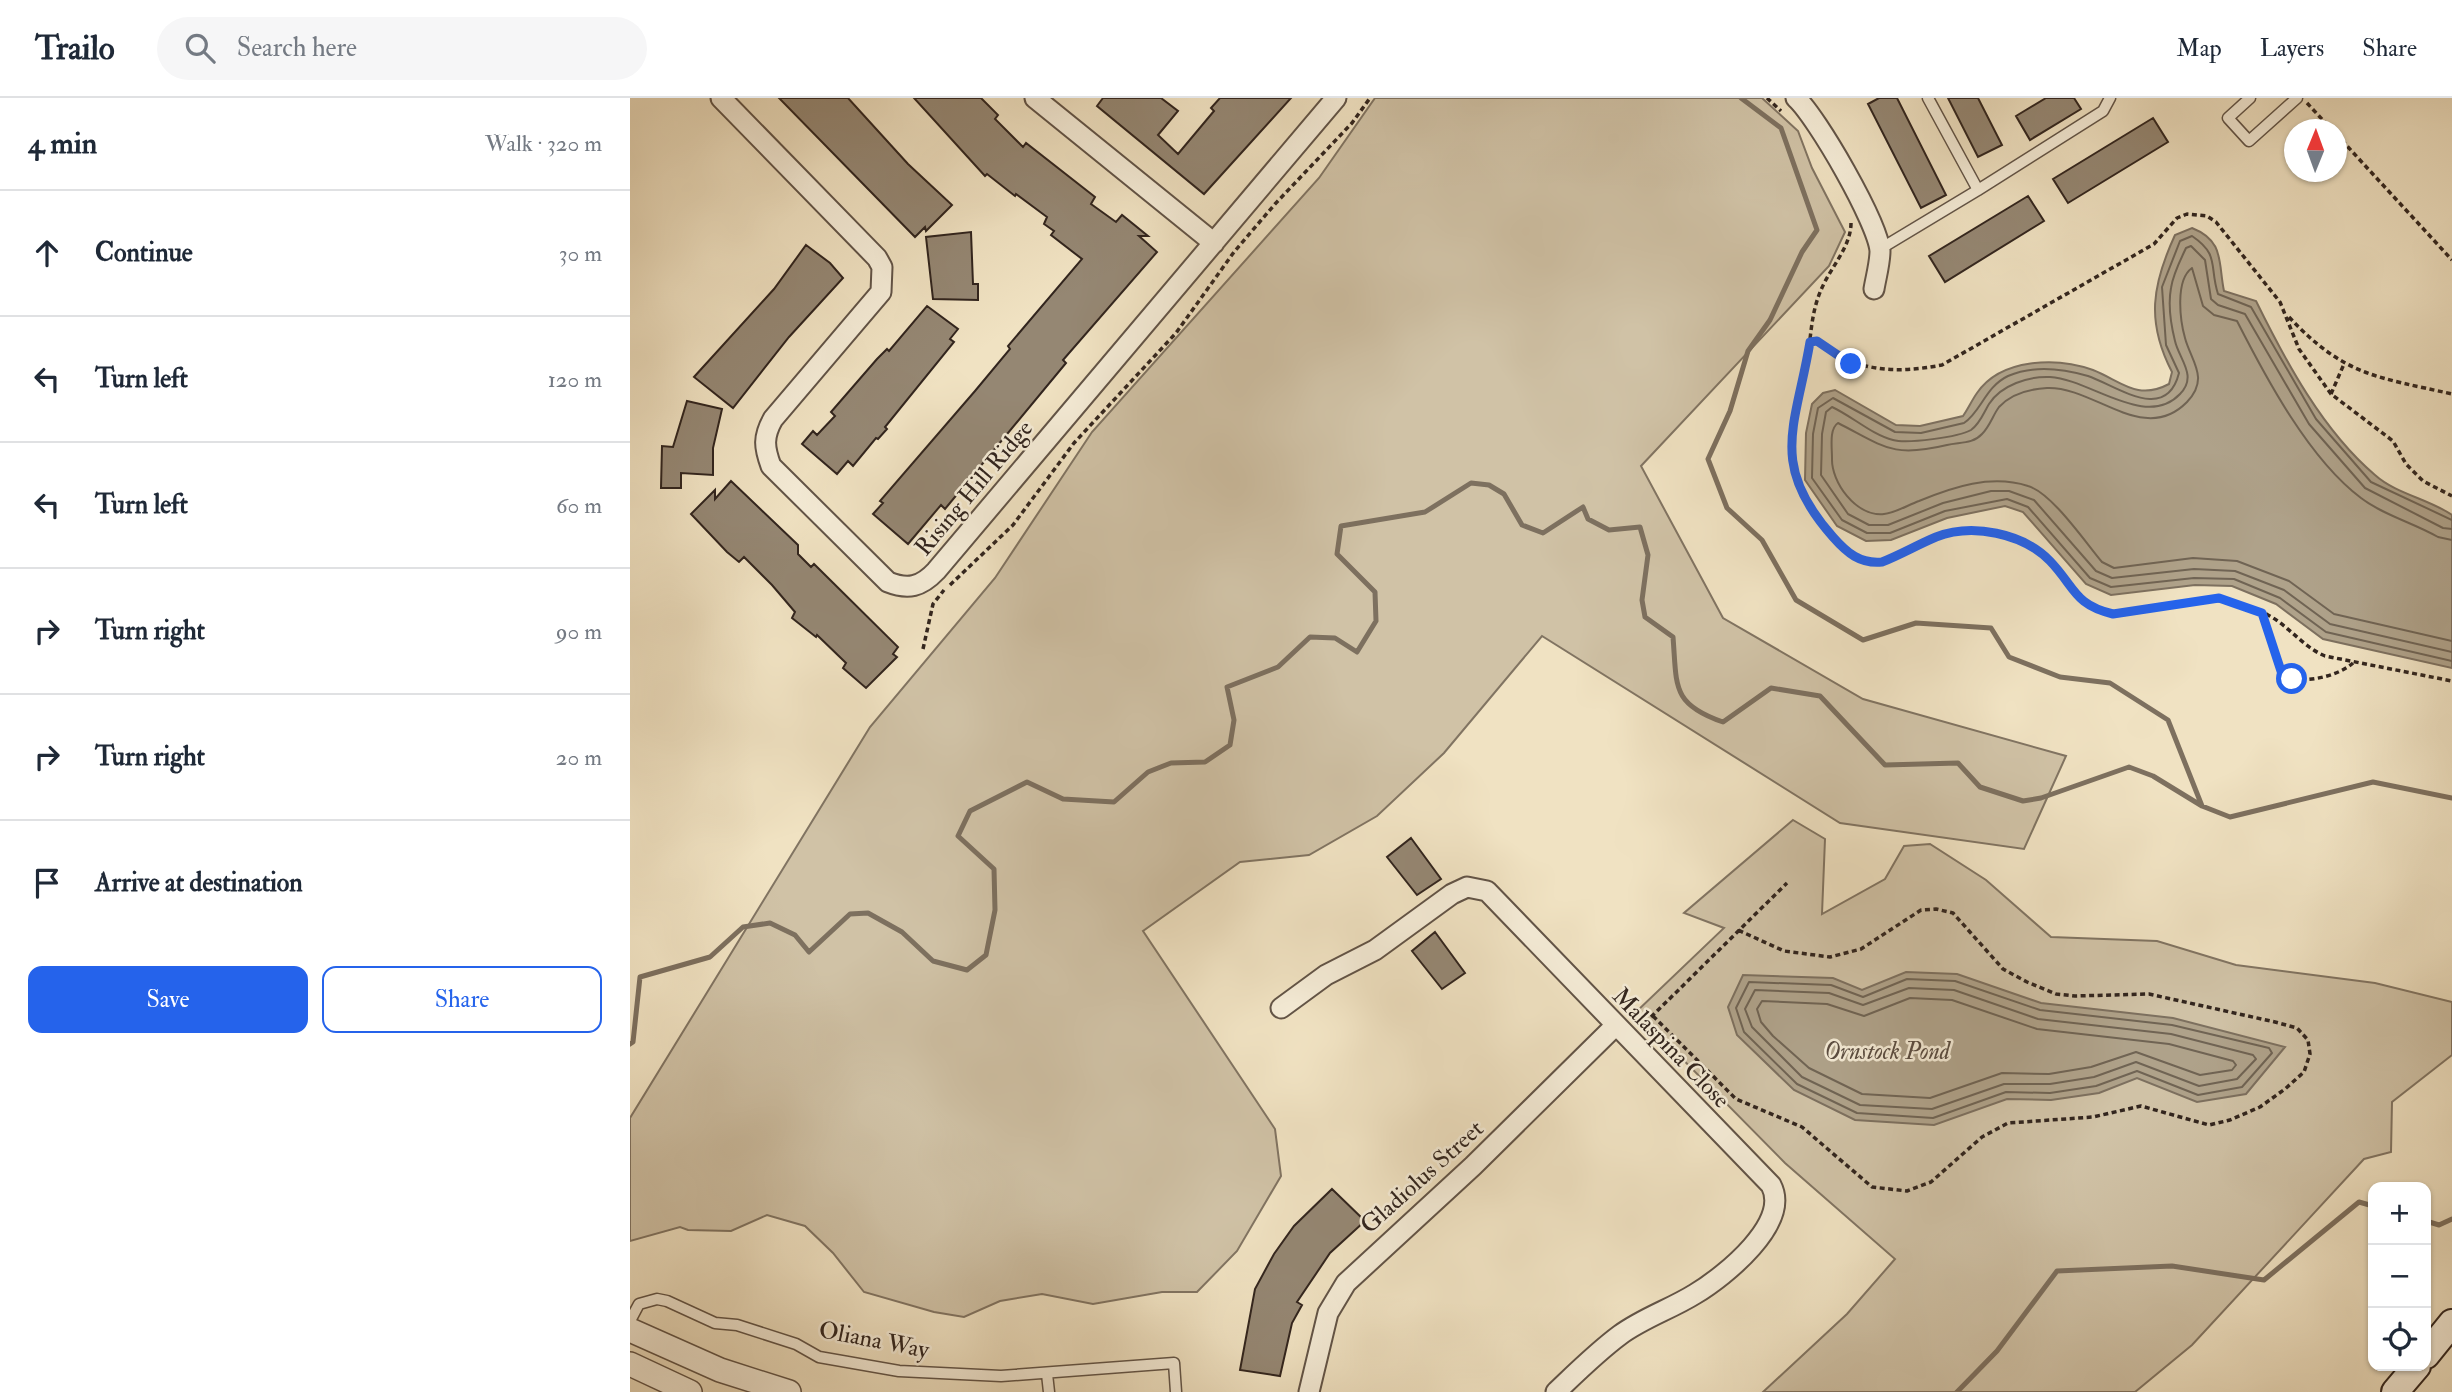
<!DOCTYPE html>
<html lang="en">
<head>
<meta charset="utf-8">
<style>
  :root { --surface:#fff; --page:#f6f6f7; --text:#1f2937; --muted:#747a83; --line:#e0e1e3; --accent:#2563eb }
  body { margin:0; font-family:"IM FELL Double Pica",serif; background:var(--page); color:var(--text) }
  .controls { position:absolute; right:21px; bottom:21px; display:grid; overflow:hidden; border-radius:14px; box-shadow:0 2px 5px #0004 }
  .controls button { width:63px; height:63px; display:grid; place-items:center; padding:0; border:0; border-bottom:2px solid var(--line); background:var(--surface); color:var(--text); font:35px sans-serif }
  .compass { position:absolute; left:1654px; top:21px; width:63px; height:63px; border-radius:50%; background:var(--surface); box-shadow:0 2px 5px #0004; rotate:1deg }
  .stop { position:absolute; width:21px; height:21px; margin:-16px; border:5px solid #2563eb; border-radius:50%; background:#fff }
  .stop.end { background:#2563eb; border-color:#fff; box-shadow:0 2px 7px #0008 }
  .list { margin:0; padding:0; list-style:none }
  h2 { display:flex; justify-content:space-between; align-items:center; height:91px; margin:0; padding:0 28px; font-size:30px }
  h2 small { font-size:23px; font-weight:400; color:var(--muted) }
  .list li { display:grid; grid-template-columns:46px 1fr auto; gap:21px; align-items:center; box-sizing:border-box; height:126px; padding:0 28px; border-top:2px solid var(--line) }
  .list b { display:block; font-size:26px; white-space:nowrap }
  .list em { font-size:23px; font-style:normal; color:var(--muted) }
  .actions { display:flex; gap:14px; padding:21px 28px }
  .actions a { flex:1; padding:16px 0; border:2px solid var(--accent); border-radius:14px; text-align:center; font-size:24px; color:var(--accent) }
  .actions .main { background:var(--accent); color:#fff }
  .icon { flex:none; width:38px; height:38px; fill:none; stroke:currentColor; stroke-width:2; stroke-linecap:round; stroke-linejoin:round }
  .map { position:relative; flex:none; width:1822px; height:1294px; overflow:hidden }
  header { display:flex; align-items:center; gap:42px; box-sizing:border-box; height:98px; padding:0 35px; background:var(--surface); border-bottom:2px solid var(--line) }
  header strong { font-size:33px }
  nav { display:flex; gap:38px; margin-inline-start:auto; font-size:24px }
  .search { width:490px; height:63px; background:var(--page); display:flex; align-items:center; gap:18px; box-sizing:border-box; padding:0 24px; border-radius:38px; color:var(--muted); font-size:26px }
  main { display:flex }
  aside { flex:1; background:var(--surface) }
  .map>svg:first-child { display:block }
  .green { fill:#d0c2a6; stroke:#817462; stroke-width:2 }
  .water { fill:#afa28a; stroke:#7d705f; stroke-width:2 }
  .lines { fill:none; stroke-linecap:round; stroke-linejoin:round }
  .shore { stroke:#706454; stroke-width:2 }
  .stream { stroke:#7d705f; stroke-width:5 }
  .building { fill:#958773; stroke:#32251e; stroke-width:2 }
  .service-casing { stroke:#625447; stroke-width:13 }
  .minor-casing { stroke:#625447; stroke-width:23 }
  .tertiary-casing { stroke:#625447; stroke-width:26 }
  .secondary-casing { stroke:#32251e; stroke-width:30 }
  .path { stroke:#32251e; stroke-width:3.5; stroke-dasharray:5 3.5; stroke-linecap:butt }
  .service { stroke:#f5ecd7; stroke-width:10 }
  .minor { stroke:#f5ecd7; stroke-width:19 }
  .tertiary { stroke:#f5ecd7; stroke-width:23 }
  .secondary { stroke:#f5ecd7; stroke-width:26 }
  .route { stroke:#2563eb; stroke-width:9 }
  .labels { text-anchor:middle; dominant-baseline:central; stroke-width:5; stroke-linejoin:round; paint-order:stroke }
  .street-label { font-size:24px; fill:#32251e; stroke:#f5ecd7 }
  .park-label { font-size:24px; font-style:italic; fill:#5a4c40; stroke:#f5ecd7 }
</style>
</head>
<body>
<header>
<strong>Trailo</strong>
<div class="search"><svg class="icon" aria-label="search" viewBox="0 0 24 24"><circle cx="10" cy="10" r="6"/><path d="M15 15l6 6"/></svg>Search here</div>
<nav><a>Map</a><a>Layers</a><a>Share</a></nav>
</header>
<main>
<aside>
<h2>4 min<small>Walk · 320 m</small></h2>
<ul class="list">
<li><svg class="icon" aria-label="ahead" viewBox="0 0 24 24"><path d="M12 20V5M6 11l6-6 6 6"/></svg><div><b>Continue</b></div><em>30 m</em></li>
<li><svg class="icon" aria-label="left" viewBox="0 0 24 24"><path d="M17 20v-9H6M10 6l-5 5 5 5"/></svg><div><b>Turn left</b></div><em>120 m</em></li>
<li><svg class="icon" aria-label="left" viewBox="0 0 24 24"><path d="M17 20v-9H6M10 6l-5 5 5 5"/></svg><div><b>Turn left</b></div><em>60 m</em></li>
<li><svg class="icon" aria-label="right" viewBox="0 0 24 24"><path d="M7 20v-9h11M14 6l5 5-5 5"/></svg><div><b>Turn right</b></div><em>90 m</em></li>
<li><svg class="icon" aria-label="right" viewBox="0 0 24 24"><path d="M7 20v-9h11M14 6l5 5-5 5"/></svg><div><b>Turn right</b></div><em>20 m</em></li>
<li><svg class="icon" aria-label="arrive" viewBox="0 0 24 24"><path d="M6 21V4h12l-3 4 3 4H6"/></svg><div><b>Arrive at destination</b></div></li>
</ul>
<div class="actions"><a class="main">Save</a><a>Share</a></div>
</aside>
<div class="map">
<svg width="1822" height="1294" viewBox="0 0 1822 1294">
  <rect width="100%" height="100%" fill="#f0e2c2"/>
  <filter id="stains"><feTurbulence type="fractalNoise" baseFrequency=".00286" numOctaves="4"/><feColorMatrix values="0 0 0 0 .2 0 0 0 0 .09 0 0 0 0 .02 0 0 0 .5 -.17"/></filter>
  <radialGradient id="worn" r=".72"><stop offset=".6" stop-color="#630" stop-opacity="0"/><stop offset="1" stop-color="#630" stop-opacity=".3"/></radialGradient>
  <path class="green" d="M745,0H1132L1168,33L1182,70L1215,134L1199,168L1011,368L1093,520L1233,601L1436,658L1394,751L1210,725L912,538L814,655L747,718L679,757L610,764L513,833L645,1031L651,1078L607,1153L567,1194H532L463,1206L412,1196L370,1203L334,1219L304,1214L234,1194L203,1155L175,1128L137,1117L101,1133L58,1132L50,1129L0,1143V1020L240,629L365,480L462,334L689,80Z
    M1163,722L1195,741L1192,816L1255,781L1274,748L1300,746L1356,782L1421,839L1527,843L1606,867L1745,885L1822,904V957L1762,1004L1761,1054L1734,1061L1562,1247L1505,1294H1133L1217,1216L1265,1161L1155,1065L1006,914L1094,830L1054,815Z"/>
  <path class="water" d="M1562,130C1595,143 1588,165 1594,193L1626,203C1656,264 1693,333 1745,377C1766,396 1799,401 1822,417V570L1693,541L1646,506L1602,488L1565,487L1481,497L1456,486L1393,414L1375,408L1317,420L1261,442L1236,443L1207,428L1175,382L1176,335L1182,306L1193,295L1205,292L1266,327L1290,328L1333,318C1338,311 1342,302 1347,295C1371,260 1427,259 1463,272C1491,283 1507,303 1539,286L1542,274C1516,224 1522,187 1545,137Z
    M1276,874L1327,876L1411,905L1543,920L1655,949L1616,996L1567,1004L1507,980L1469,995L1421,1002L1377,1001L1304,1027L1225,1022L1164,992L1107,937L1098,909L1113,877L1203,880L1232,892Z"/>
  <g class="lines">
    <path class="shore" d="M1822,422L1741,384L1686,321L1621,209L1588,196C1579,168 1590,157 1562,138L1550,143L1532,189L1536,247L1549,275C1536,326 1487,288 1458,278C1434,271 1403,267 1378,278C1355,289 1351,314 1334,325L1291,335L1265,334L1203,300L1188,310L1183,336L1182,380L1212,422L1237,435H1260L1315,413L1377,401L1398,409L1460,480L1481,489L1564,480L1604,481L1650,500L1696,534L1822,563
      M1822,431L1813,430L1735,390L1679,326L1615,216L1588,207L1581,201L1575,162L1561,148L1556,150C1550,163 1543,176 1541,190C1538,206 1541,227 1545,243C1549,261 1568,278 1550,296C1516,332 1460,281 1420,279C1399,278 1371,287 1359,306C1354,314 1350,326 1341,332C1329,339 1277,346 1263,342C1242,337 1222,318 1202,309L1196,314L1192,336L1191,377L1218,416L1239,427H1258L1313,405L1361,393H1379L1404,402L1466,473L1482,480L1564,471L1605,473L1654,492L1700,526L1822,554
      M1822,442L1808,439C1784,425 1753,417 1731,400C1679,361 1636,280 1607,223L1584,217L1573,208L1562,170C1545,182 1550,222 1555,240C1561,263 1580,280 1557,304C1514,348 1464,288 1417,290C1400,291 1381,296 1369,309C1363,317 1360,328 1352,336C1343,346 1330,344 1317,347C1262,360 1255,349 1208,325C1199,331 1202,349 1202,360C1201,384 1226,419 1254,416C1265,415 1278,407 1289,403C1323,389 1361,376 1398,388C1422,395 1455,444 1472,464L1484,470L1563,460L1607,463L1659,483L1704,516L1822,543
      M1277,881L1325,883L1410,912L1542,927L1639,950L1642,955L1612,989L1568,997L1507,973L1466,988L1420,995L1376,994L1303,1020L1227,1015L1167,986L1114,934L1106,910L1119,884L1201,887L1233,899Z
      M1279,890L1324,892L1408,921L1541,936L1623,957L1626,961L1607,981L1569,988L1506,964L1464,979L1420,986H1374L1302,1011L1230,1007L1172,979L1122,929L1115,911L1125,892L1199,895L1233,907Z
      M1280,900L1322,902L1407,931L1539,946L1603,963L1606,967L1602,972L1570,977L1506,954L1461,969L1419,976L1372,975L1300,1000L1232,996L1179,970L1143,938L1131,924L1127,911L1132,903L1197,906L1234,918Z"/>
    <path class="stream" d="M1111,0L1151,30L1187,132L1172,154L1140,222L1118,253L1100,313L1078,361L1097,410L1132,442L1166,502L1233,542L1286,525L1361,530L1379,559L1430,579L1480,585L1538,622L1572,708
      M0,946L3,944L10,879L80,859L113,829L140,825L165,837L179,854L220,816L238,815L272,834L303,863L337,872L356,857L365,812L364,771L328,738L340,713L397,684L433,701L484,704L518,674L541,665L575,664L600,647L604,622L597,589L648,569L680,539L705,540L727,554L746,523L745,494L707,456L711,428L795,414L841,385L859,387L874,396L892,427L913,435L953,409L958,421L979,432L1010,429L1018,457L1012,502L1015,519L1043,539C1047,588 1041,606 1093,624L1141,590L1190,598L1255,667L1328,665L1350,689L1393,703L1411,700L1499,669L1523,678L1572,708L1600,719L1743,684L1822,700
      M1796,1123L1809,1127L1822,1121
      M1327,1294L1367,1253L1427,1173L1542,1168L1634,1182L1729,1104L1743,1108"/>
  </g>
  <path class="building" d="M149,0H218L278,66L322,107L296,133L295,129L285,139Z
    M284,0H351L368,17L365,21L393,49L396,45L465,99L461,106L486,124L492,117L518,138H509L527,154L433,262L436,265L315,411L311,407L278,446L243,416L253,405L250,403L345,293L380,251L378,248L452,161L421,137L424,133L414,126L417,119L386,96L385,98L357,76L355,78Z
    M473,0H531L548,13L528,37L548,56L584,13L581,10L590,0H661L574,96L467,8Z
    M1249,0H1267L1316,97L1291,110L1238,6Z
    M1318,0H1348L1372,47L1348,59Z
    M1416,0H1444L1451,11L1400,42L1386,18Z
    M1523,20L1538,44L1438,105L1423,81Z
    M1398,98L1414,123L1315,184L1299,158Z
    M341,134L343,186H348V202L303,201L296,139Z
    M176,147L200,165L213,180L159,239L103,310L64,279L144,191Z
    M297,208L328,231L320,241L324,244L255,329L257,331L248,341L246,340L223,368L218,363L207,376L172,346L183,333L187,337L205,318L201,314L247,261L257,251L259,253Z
    M57,303L92,311L83,350V377L51,375V390H31L32,348L43,349Z
    M101,383L168,447V456L181,469L184,466L268,549L263,556L267,559L236,590L213,570L216,565L187,537L186,539L162,520L165,514L142,487L114,459L109,464L97,454L61,416L85,392V401Z
    M781,740L811,781L787,797L757,759Z
    M805,834L835,875L812,891L782,853Z
    M702,1091L735,1123L700,1155L667,1204L672,1207L662,1225L650,1278L610,1272L625,1191L644,1156L664,1128Z"/>
  <g class="lines">
    <g class="service-casing">
      <path id="service" d="M1298,0L1348,92L1473,13L1480,0
        M1620,0L1598,20L1619,43L1667,0
        M1250,151L1348,92
        M0,1223L9,1206L27,1201L37,1203L85,1225L107,1227L166,1246L189,1259L269,1273L371,1278L544,1265L546,1294
        M417,1276L419,1294"/>
    </g>
    <g class="minor-casing">
      <path id="minor" d="M91,0L247,160L252,169L251,194L143,321C133,339 134,349 141,368L258,484C278,492 291,489 306,473L706,0
        M405,0L584,145
        M1166,0C1187,19 1248,125 1250,153C1250,165 1246,179 1244,191
        M651,910L696,877L745,852L822,796L837,789L857,793L1141,1087C1161,1125 1095,1178 1065,1196C1041,1211 1013,1220 990,1237C967,1254 946,1275 926,1294
        M679,1294L698,1215L716,1185L843,1068L985,928"/>
    </g>
    <g class="tertiary-casing">
      <path id="tertiary" d="M0,1232L90,1272L159,1294
        M0,1266L60,1294"/>
    </g>
    <g class="secondary-casing">
      <path id="secondary" d="M1796,1257L1822,1225
        M1765,1294L1787,1268"/>
    </g>
    <path class="path" d="M1137,0L1151,13
      M1677,5L1702,32
      M1706,36L1822,162
      M1221,125C1221,149 1200,170 1191,192C1180,217 1181,244 1176,271C1161,341 1146,375 1199,435C1214,452 1227,467 1252,464C1271,457 1287,447 1306,439C1342,425 1393,435 1420,463C1445,488 1444,507 1483,515C1540,510 1584,488 1638,517C1659,528 1673,549 1695,558L1822,583
      M1659,219C1714,278 1747,279 1822,296
      M1180,244L1187,243C1226,274 1264,276 1312,267L1524,146L1547,120L1557,116L1577,118L1586,124L1650,204L1669,251L1701,296L1763,343L1776,366L1793,383L1822,398
      M1701,296L1714,266
      M320,487L383,427L444,345L546,235L604,154L645,106L722,25L740,0
      M1632,515L1655,580C1675,585 1707,579 1723,565
      M293,551L303,506L314,492
      M1023,918L1106,1001L1172,1029L1242,1089L1277,1093L1301,1084L1352,1039L1378,1025L1463,1019L1511,1008L1579,1027L1600,1022L1630,1009L1655,991L1674,974L1680,956L1678,942L1667,930L1645,924L1519,896L1445,898L1426,896L1397,884L1373,871L1323,815L1306,811L1291,812L1231,851L1200,859L1154,853L1108,832
      M1015,925L1157,785"/>
    <use href="#service" class="service"/>
    <use href="#minor" class="minor"/>
    <use href="#tertiary" class="tertiary"/>
    <use href="#secondary" class="secondary"/>
  </g>
  <g class="lines">
    <path class="route" d="M1221,266L1187,243L1180,244C1166,328 1138,366 1203,439C1217,455 1230,466 1252,464C1270,457 1287,447 1306,439C1342,425 1393,435 1420,463C1445,489 1444,507 1483,516L1589,500L1632,515L1652,576L1662,581"/>
  </g>
  <g class="labels">
    <g class="street-label">
      <text transform="translate(344 390) rotate(-50)">Rising Hill Ridge</text>
      <text transform="translate(1041 950) rotate(46)">Malaspina Close</text>
      <text transform="translate(792 1079) rotate(-42)">Gladiolus Street</text>
      <text transform="translate(244 1242) rotate(11)">Oliana Way</text>
    </g>
    <g class="park-label">
      <text x="1257" y="953">Ornstock Pond</text>
    </g>
  </g>
  <rect width="100%" height="100%" filter="url(#stains)"/>
  <rect width="100%" height="100%" fill="url(#worn)"/>
</svg>
<div class="controls">
<button>+</button>
<button>−</button>
<button><svg class="icon" aria-label="locate" viewBox="0 0 24 24"><circle cx="12" cy="12" r="6"/><path d="M12 2v4M12 18v4M2 12h4M18 12h4"/></svg></button>
</div>
<svg class="compass" viewBox="-18 -18 36 36"><path d="M0-13l5 13h-10z" fill="#e53935"/><path d="M0 13l5-13h-10z" fill="#747a83"/></svg>
<div class="stop" style="left:1662px;top:581px"></div>
<div class="stop end" style="left:1221px;top:266px"></div>
</div>
</main>
</body>
</html>
